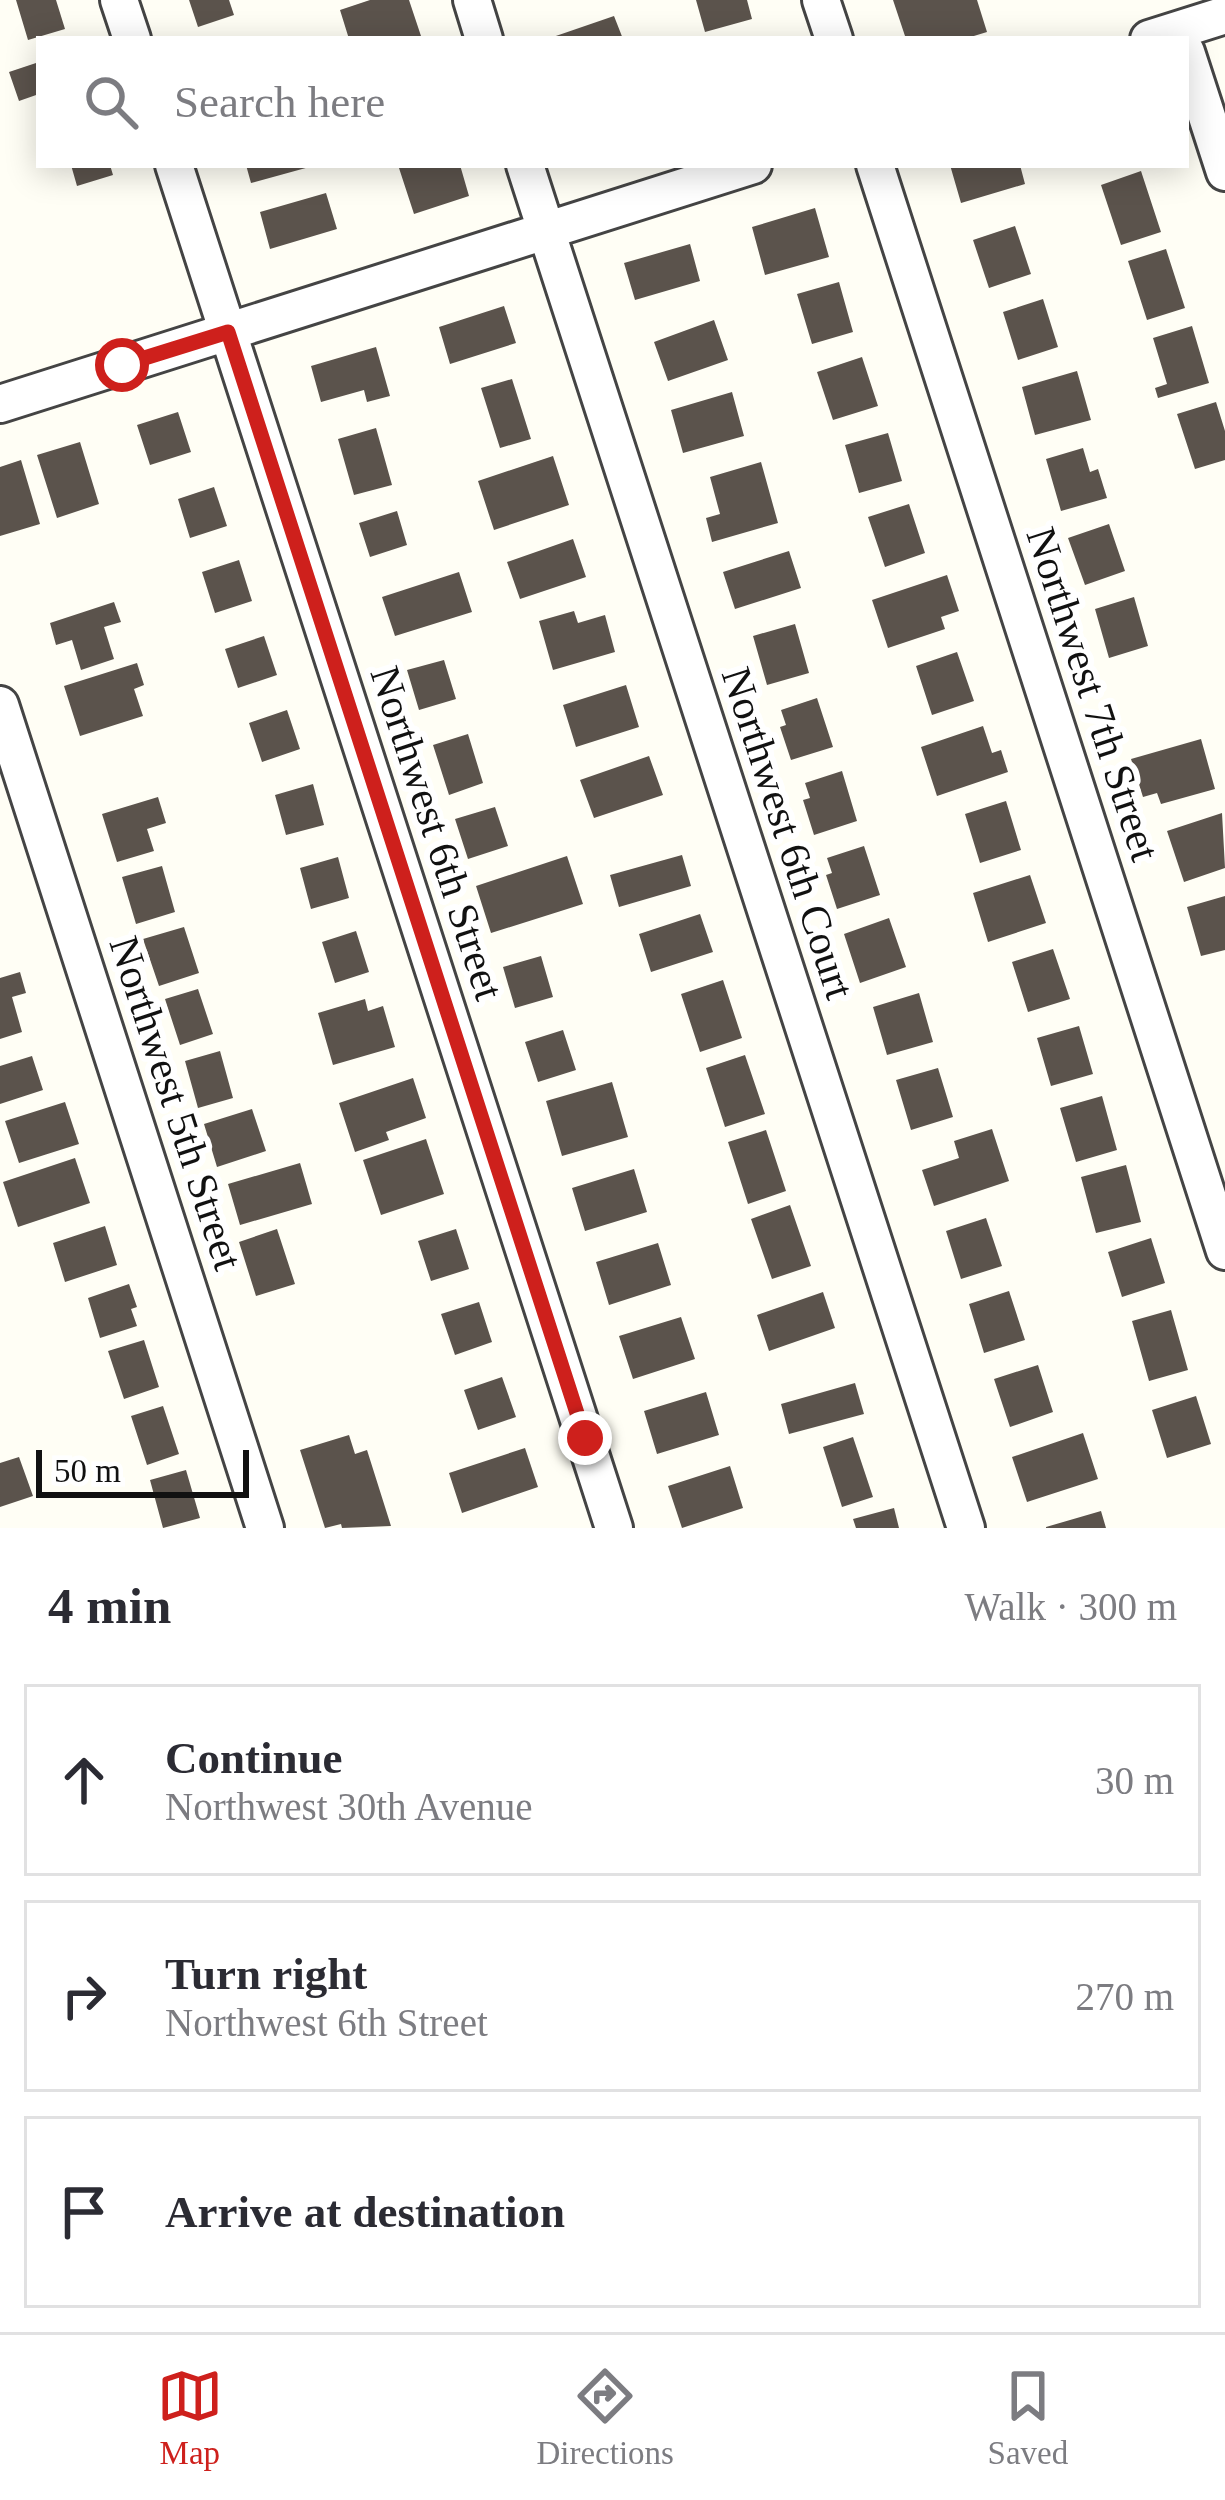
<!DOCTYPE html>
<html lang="en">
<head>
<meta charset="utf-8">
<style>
  :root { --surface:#fff; --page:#f7f7f7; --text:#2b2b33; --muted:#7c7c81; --line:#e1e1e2; --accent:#ce201c }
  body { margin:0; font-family:Georgia,serif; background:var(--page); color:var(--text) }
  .scale { position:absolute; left:36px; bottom:30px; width:213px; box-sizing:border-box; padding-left:12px; border:6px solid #111; border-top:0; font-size:33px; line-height:42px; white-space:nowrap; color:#111; -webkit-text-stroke:9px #fff; paint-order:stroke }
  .stop { position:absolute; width:36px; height:36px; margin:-27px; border:9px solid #ce201c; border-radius:50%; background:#fff }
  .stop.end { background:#ce201c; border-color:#fff; box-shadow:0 3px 12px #0008 }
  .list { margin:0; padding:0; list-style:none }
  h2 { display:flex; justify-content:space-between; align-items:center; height:156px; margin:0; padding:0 48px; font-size:51px }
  h2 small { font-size:39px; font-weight:400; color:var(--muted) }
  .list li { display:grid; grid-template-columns:78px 1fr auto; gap:36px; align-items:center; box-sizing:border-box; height:192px; margin:0 24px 24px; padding:0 24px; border:3px solid var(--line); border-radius:0px }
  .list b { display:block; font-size:45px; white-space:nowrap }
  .list p { margin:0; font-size:39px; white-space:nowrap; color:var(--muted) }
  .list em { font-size:39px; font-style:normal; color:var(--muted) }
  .icon { flex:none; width:66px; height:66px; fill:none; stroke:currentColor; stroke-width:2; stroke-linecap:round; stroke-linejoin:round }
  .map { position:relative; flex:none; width:1225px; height:1528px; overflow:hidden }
  .search { position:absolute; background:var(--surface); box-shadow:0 6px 30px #0003; left:36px; right:36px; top:36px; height:132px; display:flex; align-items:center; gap:30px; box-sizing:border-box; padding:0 42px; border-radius:0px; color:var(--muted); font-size:45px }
  .sheet { height:804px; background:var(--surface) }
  nav { display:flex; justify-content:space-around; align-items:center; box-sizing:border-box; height:168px; border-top:3px solid var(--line); background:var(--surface); font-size:33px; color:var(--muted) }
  nav a { display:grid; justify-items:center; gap:6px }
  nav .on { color:var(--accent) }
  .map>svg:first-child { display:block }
  .building { fill:#5b534c }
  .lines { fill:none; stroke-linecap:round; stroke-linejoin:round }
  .minor-casing { stroke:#444; stroke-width:42 }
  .minor { stroke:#fff; stroke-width:36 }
  .route { stroke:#ce201c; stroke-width:15 }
  .labels { text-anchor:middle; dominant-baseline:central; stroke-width:12; stroke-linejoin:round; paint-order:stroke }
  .street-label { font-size:42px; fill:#111; stroke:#fff }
</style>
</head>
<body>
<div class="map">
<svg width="1225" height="1528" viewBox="0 0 1225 1528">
  <rect width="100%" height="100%" fill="#fffef5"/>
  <path class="building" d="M16,0H56L65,29L28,40Z
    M189,0H229L234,15L198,27Z
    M370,0H409L422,39H349L340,10Z
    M696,0H747L752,19L705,32Z
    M893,0H977L987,32L964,39H906Z
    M614,16L623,39H550V38Z
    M39,62V94L19,101L9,72Z
    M71,165H110L113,175L77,186Z
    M246,165H313V166L251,183Z
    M398,165H460L469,196L414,214Z
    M950,165H1020L1025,184L961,203Z
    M1141,171L1161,232L1121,245L1101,185Z
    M326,193L337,229L270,249L260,212Z
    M815,208L829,257L765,275L752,227Z
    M1015,226L1031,274L989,288L973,240Z
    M690,244L700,281L635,300L624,263Z
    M1166,249L1185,308L1147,320L1128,261Z
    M839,282L853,332L812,344L797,294Z
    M1043,299L1058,347L1018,360L1003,312Z
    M504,306L516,343L450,364L439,327Z
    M714,320L728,360L668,381L654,342Z
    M1192,326L1209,383L1158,398L1155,388L1167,384L1153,338Z
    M376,347L390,396L367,402L364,390L321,402L311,366Z
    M862,357L878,406L833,420L817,372Z
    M1077,371L1091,420L1035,435L1022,387Z
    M512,379L531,439L500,448L481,388Z
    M732,392L744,436L683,453L671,410Z
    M1216,402L1225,431V460L1195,469L1177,414Z
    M178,412L191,452L150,465L137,425Z
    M376,428L392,485L354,495L338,439Z
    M888,433L902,481L859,493L845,445Z
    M80,442L99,504L57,518L37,455Z
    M1083,448L1090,472L1098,469L1107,498L1061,511L1046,459Z
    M553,456L569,505L494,530L478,481Z
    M21,460L40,524L0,536V467Z
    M761,462L778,523L712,542L706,518L720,514L710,477Z
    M214,487L227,526L190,538L178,499Z
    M909,504L925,553L885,567L868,517Z
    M397,511L407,545L370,557L359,523Z
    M1109,524L1125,571L1085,585L1068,538Z
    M573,539L586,577L520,599L507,562Z
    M789,551L801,588L735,609L723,572Z
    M239,560L252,601L215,613L202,572Z
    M459,572L472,612L395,636L382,597Z
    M947,575L959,611L941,617L945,629L888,648L872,600Z
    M1134,597L1148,646L1109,658L1095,609Z
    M114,602L121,622L104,627L114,659L81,670L72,640L56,645L50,623Z
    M574,611L578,623L605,615L615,652L553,670L539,621Z
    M795,624L809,673L767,685L753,636Z
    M264,636L277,675L238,688L225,649Z
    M957,652L974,701L932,715L916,666Z
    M444,660L456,699L419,710L407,670Z
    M137,663L144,685L134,689L143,716L80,736L64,686Z
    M626,685L639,727L576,747L563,705Z
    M817,698L833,747L791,760L780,727L786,725L781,710Z
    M287,710L300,749L262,762L249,723Z
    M983,726L992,753L1001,750L1008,772L937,796L921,747Z
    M468,734L483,783L449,795L433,745Z
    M1201,739L1215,789L1161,804L1157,793L1143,797L1131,759Z
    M649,756L663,795L594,818L580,780Z
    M842,771L857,821L814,835L803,800L810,798L805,783Z
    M313,784L324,825L286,835L275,795Z
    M158,797L166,823L147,829L154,851L117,862L102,814Z
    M1006,801L1021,850L980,863L965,814Z
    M495,807L508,846L468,859L455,819Z
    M1222,813L1225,868L1184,882L1167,831Z
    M864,846L880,895L837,909L826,875L832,873L827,858Z
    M682,855L691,886L619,907L610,875Z
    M567,856L583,904L491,933L476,886Z
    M338,857L349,898L311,909L300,868Z
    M162,866L175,912L136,924L122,877Z
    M1030,875L1046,923L988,942L973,893Z
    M1225,896V950L1201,956L1187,907Z
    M700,914L713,952L651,972L639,934Z
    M889,918L906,967L860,983L844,934Z
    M184,927L199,973L159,986L143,939Z
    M356,931L369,972L335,983L322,942Z
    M1053,949L1070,999L1028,1012L1012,962Z
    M541,956L553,997L515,1008L503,967Z
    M20,972L26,993L12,997L22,1032L0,1039V978Z
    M723,980L742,1038L700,1052L681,994Z
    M198,989L213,1034L180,1045L165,999Z
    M919,993L933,1042L887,1055L873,1007Z
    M365,999L368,1011L383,1006L395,1047L333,1065L318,1013Z
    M1079,1026L1093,1074L1051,1086L1037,1038Z
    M563,1030L576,1070L538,1082L525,1042Z
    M220,1051L233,1098L198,1108L185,1061Z
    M745,1055L765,1114L725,1127L706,1068Z
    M32,1056L43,1090L0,1104V1066Z
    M938,1068L953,1117L911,1130L896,1080Z
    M413,1078L426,1118L386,1132L389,1140L355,1152L339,1103Z
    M612,1082L628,1137L562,1156L546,1101Z
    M1102,1096L1117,1150L1076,1162L1060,1108Z
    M65,1102L79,1144L19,1163L5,1121Z
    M252,1109L266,1151L217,1167L204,1124Z
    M992,1129L1009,1181L934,1206L922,1170L959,1158L954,1141Z
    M766,1130L786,1191L748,1204L728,1142Z
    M426,1139L444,1194L381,1215L363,1160Z
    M75,1158L90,1203L18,1227L3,1182Z
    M300,1163L312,1204L240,1225L228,1184Z
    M1126,1165L1141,1222L1096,1233L1081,1177Z
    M634,1169L647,1212L585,1231L572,1188Z
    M790,1205L811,1266L772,1279L751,1219Z
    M986,1218L1002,1266L961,1279L946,1231Z
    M105,1226L117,1265L65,1282L53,1243Z
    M277,1229L295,1284L256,1296L239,1242Z
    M456,1229L469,1269L431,1281L418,1241Z
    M1151,1238L1165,1283L1122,1297L1108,1252Z
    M658,1243L671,1285L609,1305L596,1262Z
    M129,1284L137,1307L131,1309L137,1326L100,1338L88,1298Z
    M1009,1291L1025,1340L984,1353L969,1304Z
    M823,1292L835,1328L769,1351L757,1315Z
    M479,1302L492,1342L455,1355L441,1314Z
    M1171,1310L1188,1370L1149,1381L1132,1321Z
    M681,1317L695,1359L633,1379L619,1336Z
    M144,1340L159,1387L124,1399L108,1351Z
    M1038,1365L1053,1412L1010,1427L994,1379Z
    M502,1377L516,1417L478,1430L464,1390Z
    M855,1383L864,1414L789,1434L781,1404Z
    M706,1392L719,1435L657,1454L644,1411Z
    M1196,1396L1211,1444L1167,1458L1152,1410Z
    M163,1406L179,1454L147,1465L131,1416Z
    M1083,1433L1098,1479L1027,1502L1012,1457Z
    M349,1435L355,1454L367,1450L391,1526L342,1528L341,1524L325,1528L300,1450Z
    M853,1437L873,1497L842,1507L823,1447Z
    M525,1448L538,1487L462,1513L449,1473Z
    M19,1457L33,1496L0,1507V1463Z
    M730,1466L743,1508L682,1528L668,1486Z
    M186,1470L200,1518L163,1528L150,1480Z
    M894,1508L899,1528H856L853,1519Z
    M1101,1511L1106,1528H1046V1527Z"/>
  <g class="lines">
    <g class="minor-casing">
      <path id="minor" d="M119,0L132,39
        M472,0L484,39
        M821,0L834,39
        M1149,39L1225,15
        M1186,52L1225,172
        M174,165L614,1528
        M525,165L966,1528
        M875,165L1225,1251
        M0,404L753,165
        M0,705L265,1528"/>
    </g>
    <use href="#minor" class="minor"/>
  </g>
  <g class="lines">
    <path class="route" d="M122,365L228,332L585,1438"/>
  </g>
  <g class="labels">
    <g class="street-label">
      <text transform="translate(1093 694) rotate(72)">Northwest 7th Street</text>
      <text transform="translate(437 833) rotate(72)">Northwest 6th Street</text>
      <text transform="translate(788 833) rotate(72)">Northwest 6th Court</text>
      <text transform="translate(176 1103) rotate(72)">Northwest 5th Street</text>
    </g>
  </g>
</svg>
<div class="scale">50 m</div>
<div class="stop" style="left:122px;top:365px"></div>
<div class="stop end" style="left:585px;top:1438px"></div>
<div class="search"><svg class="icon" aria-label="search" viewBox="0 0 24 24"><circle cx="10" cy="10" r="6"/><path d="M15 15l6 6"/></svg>Search here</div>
</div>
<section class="sheet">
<h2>4 min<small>Walk · 300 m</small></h2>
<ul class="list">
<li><svg class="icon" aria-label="ahead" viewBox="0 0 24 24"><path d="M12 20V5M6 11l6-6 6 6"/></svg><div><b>Continue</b><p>Northwest 30th Avenue</p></div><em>30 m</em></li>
<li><svg class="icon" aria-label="right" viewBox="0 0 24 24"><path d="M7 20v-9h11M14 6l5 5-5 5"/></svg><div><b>Turn right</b><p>Northwest 6th Street</p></div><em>270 m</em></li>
<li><svg class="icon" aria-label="arrive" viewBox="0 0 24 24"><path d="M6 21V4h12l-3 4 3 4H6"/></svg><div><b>Arrive at destination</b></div></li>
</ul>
</section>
<nav>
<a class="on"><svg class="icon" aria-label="map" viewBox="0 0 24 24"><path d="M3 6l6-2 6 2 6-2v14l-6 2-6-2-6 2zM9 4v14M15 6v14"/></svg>Map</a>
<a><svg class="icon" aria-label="directions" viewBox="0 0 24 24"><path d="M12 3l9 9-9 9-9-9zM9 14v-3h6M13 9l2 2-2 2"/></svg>Directions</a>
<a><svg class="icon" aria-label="saved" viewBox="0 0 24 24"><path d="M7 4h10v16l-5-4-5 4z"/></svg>Saved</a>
</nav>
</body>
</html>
